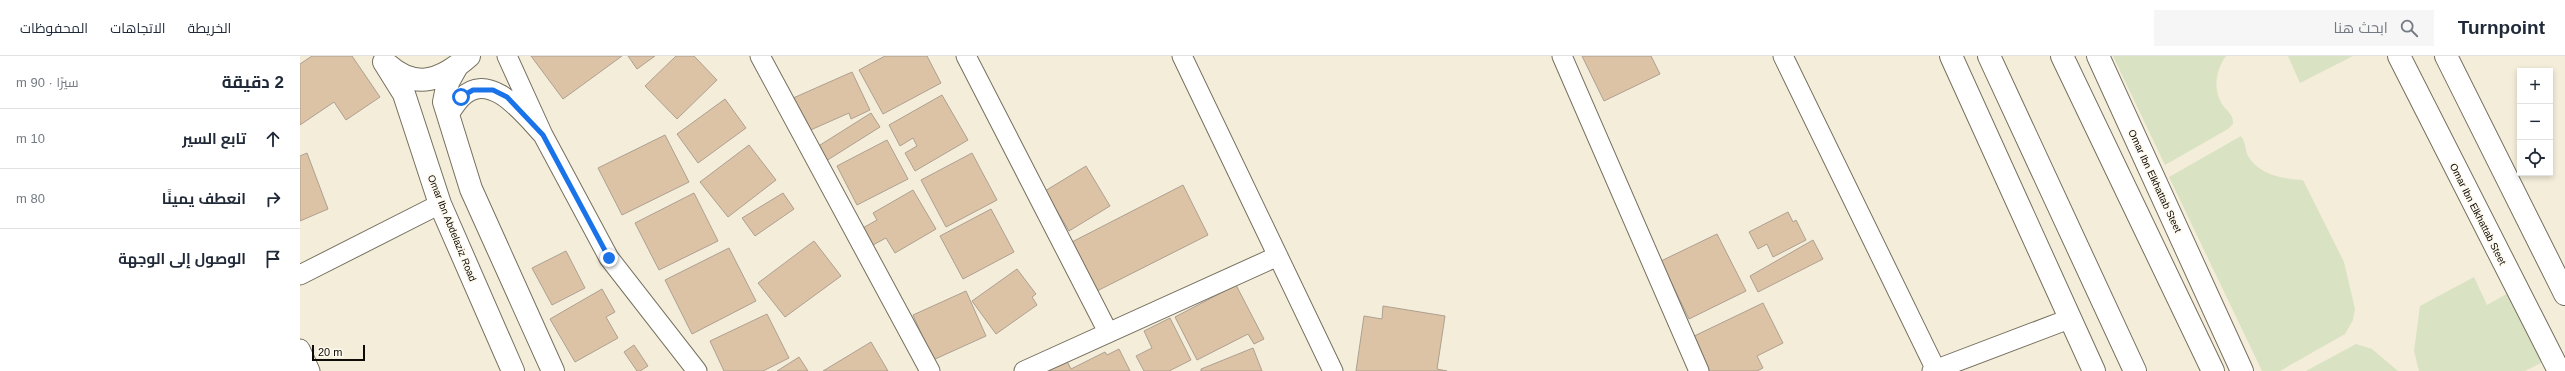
<!DOCTYPE html>
<html lang="ar">
<head>
<meta charset="utf-8">
<style>
  :root { --surface:#fff; --page:#f6f6f7; --text:#1f2937; --muted:#747a83; --line:#e0e1e3 }
  body { margin:0; font-family:Arial,Cairo,sans-serif; background:var(--page); color:var(--text); direction:rtl }
  .controls { position:absolute; right:12px; top:12px; display:grid; overflow:hidden; border-radius:0px; box-shadow:0 2px 6px #0003 }
  .controls button { width:36px; height:36px; display:grid; place-items:center; padding:0; border:0; border-bottom:1px solid var(--line); background:var(--surface); color:var(--text); font:20px sans-serif }
  .scale { position:absolute; left:12px; bottom:10px; width:53px; box-sizing:border-box; padding-left:4px; border:2px solid #0e0b06; border-top:0; font-size:11px; line-height:14px; white-space:nowrap; color:#0e0b06; -webkit-text-stroke:3px #fffaef; paint-order:stroke }
  .stop { position:absolute; width:12px; height:12px; margin:-9px; border:3px solid #1a73e8; border-radius:50%; background:#fff }
  .stop.end { background:#1a73e8; border-color:#fff; box-shadow:0 1px 4px #0008 }
  .list { margin:0; padding:0; list-style:none }
  h2 { display:flex; justify-content:space-between; align-items:center; height:52px; margin:0; padding:0 16px; font-size:17px }
  h2 small { font-size:13px; font-weight:400; color:var(--muted) }
  .list li { display:grid; grid-template-columns:26px 1fr auto; gap:12px; align-items:center; box-sizing:border-box; height:60px; padding:0 16px; border-top:1px solid var(--line) }
  .list b { display:block; font-size:15px; white-space:nowrap }
  .list em { font-size:13px; font-style:normal; color:var(--muted) }
  .icon { flex:none; width:22px; height:22px; fill:none; stroke:currentColor; stroke-width:2; stroke-linecap:round; stroke-linejoin:round }
  .map { position:relative; flex:none; width:2265px; height:315px; overflow:hidden; direction:ltr }
  header { display:flex; align-items:center; gap:24px; box-sizing:border-box; height:56px; padding:0 20px; background:var(--surface); border-bottom:1px solid var(--line) }
  header strong { font-size:19px }
  nav { display:flex; gap:22px; margin-inline-start:auto; font-size:14px }
  .search { width:280px; height:36px; background:var(--page); display:flex; align-items:center; gap:10px; box-sizing:border-box; padding:0 14px; border-radius:0px; color:var(--muted); font-size:15px }
  main { display:flex }
  aside { flex:1; background:var(--surface) }
  .map>svg:first-child { display:block }
  .green { fill:#d9e3c3 }
  .building { fill:#ddc3a5; stroke:#ada091 }
  .lines { fill:none; stroke-linecap:round; stroke-linejoin:round }
  .minor-casing { stroke:#756f5e; stroke-width:21 }
  .major-casing { stroke:#756f5e; stroke-width:24 }
  .minor { stroke:#fff; stroke-width:19 }
  .major { stroke:#fff; stroke-width:22 }
  .route { stroke:#1a73e8; stroke-width:5 }
  .labels { text-anchor:middle; dominant-baseline:central; stroke-width:3.5; stroke-linejoin:round; paint-order:stroke }
  .street-label { font-size:10px; fill:#0e0b06; stroke:#fffaef }
</style>
</head>
<body>
<header>
<strong>Turnpoint</strong>
<div class="search"><svg class="icon" aria-label="search" viewBox="0 0 24 24"><circle cx="10" cy="10" r="6"/><path d="M15 15l6 6"/></svg>ابحث هنا</div>
<nav><a>الخريطة</a><a>الاتجاهات</a><a>المحفوظات</a></nav>
</header>
<main>
<div class="map">
<svg width="2265" height="315" viewBox="0 0 2265 315">
  <rect width="100%" height="100%" fill="#f4edda"/>
  <path class="green" d="M1813,0H1926C1915,15 1912,36 1925,52C1930,58 1933,59 1933,68L1928,73L1865,109Z
    M1988,0H2053L2000,27Z
    M1941,80C1946,87 1945,93 1948,100C1959,119 1983,123 2003,124L2044,206L2055,253L2053,264L2045,278L1980,315H1962L1869,121Z
    M2174,221L2187,249L2208,237L2243,306L2225,315H2119L2114,295L2120,250Z
    M2056,288L2072,293L2098,315H2006Z"/>
  <path class="building" d="M12,0H52L80,41L46,64L34,46L0,69V8Z
    M231,0H322L263,43Z
    M328,0H355L337,13Z
    M376,0H394L417,24L377,63L345,30Z
    M585,0H627L641,27L583,58L559,14Z
    M1282,0H1351L1360,18L1304,45Z
    M552,16L570,54L551,63L549,57L506,76L491,43Z
    M642,39L668,84L615,115L605,97L617,90L613,82L600,90L589,69Z
    M425,43L446,72L398,107L377,78Z
    M571,57L580,71L526,105L517,91Z
    M365,79L389,126L322,159L298,112Z
    M587,84L608,123L557,149L537,110Z
    M449,89L476,124L428,161L400,126Z
    M7,97L28,153L0,165V100Z
    M672,97L697,144L646,171L621,124Z
    M786,110L810,150L769,175L745,135Z
    M883,129L908,179L795,236L770,187Z
    M613,134L636,173L595,197L586,182L571,190L561,173L577,164L573,157Z
    M394,137L418,185L359,214L335,167Z
    M483,137L494,153L455,180L442,162Z
    M691,153L714,196L663,223L640,180Z
    M1488,156L1493,166L1496,164L1506,184L1473,201L1467,188L1458,193L1449,176Z
    M1417,178L1446,235L1389,263L1361,205Z
    M1513,184L1523,203L1458,236L1450,220Z
    M514,185L541,220L485,261L458,227Z
    M429,192L456,245L392,278L365,224Z
    M266,195L285,232L252,249L232,212Z
    M717,213L736,238L732,241L737,249L696,278L672,245Z
    M936,229L964,283L954,288L948,278L897,304L875,261Z
    M302,233L315,256L306,261L318,282L275,306L250,263Z
    M666,235L686,280L633,304L613,259Z
    M1463,247L1483,287L1457,300L1463,312L1457,315H1403L1388,283Z
    M1083,250L1145,260L1137,313L1147,315H1056L1064,260L1082,263Z
    M467,258L489,302L463,315H424L410,285Z
    M870,262L891,304L869,315H844L836,300L852,292L844,275Z
    M571,286L588,315H523Z
    M334,289L348,310L340,315H337L324,296Z
    M953,292L962,315H901V313Z
    M819,293L830,315H746L767,305L771,313L805,296L807,299Z
    M499,301L508,315H477Z"/>
  <g class="lines">
    <g class="minor-casing">
      <path id="minor" d="M460,0L630,315
        M666,0L808,276
        M882,0L1033,315
        M1262,0L1399,315
        M1483,0L1636,314
        M148,60C152,54 156,47 161,42C190,12 225,60 243,79L207,0
        M243,79L309,202L397,315
        M0,219L140,148
        M0,293L10,315
        M724,315L978,200
        M1632,315L1769,263"/>
    </g>
    <g class="major-casing">
      <path id="major" d="M1651,0L1794,315
        M1689,0L1835,315
        M1762,0L1913,315
        M1798,0L1942,315
        M2099,0L2259,315
        M2146,0L2265,238
        M84,6L104,38L140,148L213,315
        M88,9C117,35 143,23 169,0
        M157,10L148,26L144,46L171,133L253,315"/>
    </g>
    <use href="#minor" class="minor"/>
    <use href="#major" class="major"/>
  </g>
  <g class="lines">
    <path class="route" d="M161,41L173,34H193L207,41L243,79L309,202"/>
  </g>
  <g class="labels">
    <g class="street-label">
      <text transform="translate(1855 125) rotate(65)">Omar Ibn Elkhattab Steet</text>
      <text transform="translate(2178 158) rotate(63)">Omar Ibn Elkhattab Steet</text>
      <text transform="translate(152 172) rotate(68)">Omar Ibn Abdelaziz Road</text>
    </g>
  </g>
</svg>
<div class="controls">
<button>+</button>
<button>−</button>
<button><svg class="icon" aria-label="locate" viewBox="0 0 24 24"><circle cx="12" cy="12" r="6"/><path d="M12 2v4M12 18v4M2 12h4M18 12h4"/></svg></button>
</div>
<div class="scale">20 m</div>
<div class="stop" style="left:161px;top:41px"></div>
<div class="stop end" style="left:309px;top:202px"></div>
</div>
<aside>
<h2>2 دقيقة<small>سيرًا · 90 m</small></h2>
<ul class="list">
<li><svg class="icon" aria-label="ahead" viewBox="0 0 24 24"><path d="M12 20V5M6 11l6-6 6 6"/></svg><div><b>تابع السير</b></div><em>10 m</em></li>
<li><svg class="icon" aria-label="right" viewBox="0 0 24 24"><path d="M7 20v-9h11M14 6l5 5-5 5"/></svg><div><b>انعطف يمينًا</b></div><em>80 m</em></li>
<li><svg class="icon" aria-label="arrive" viewBox="0 0 24 24"><path d="M6 21V4h12l-3 4 3 4H6"/></svg><div><b>الوصول إلى الوجهة</b></div></li>
</ul>
</aside>
</main>
</body>
</html>
